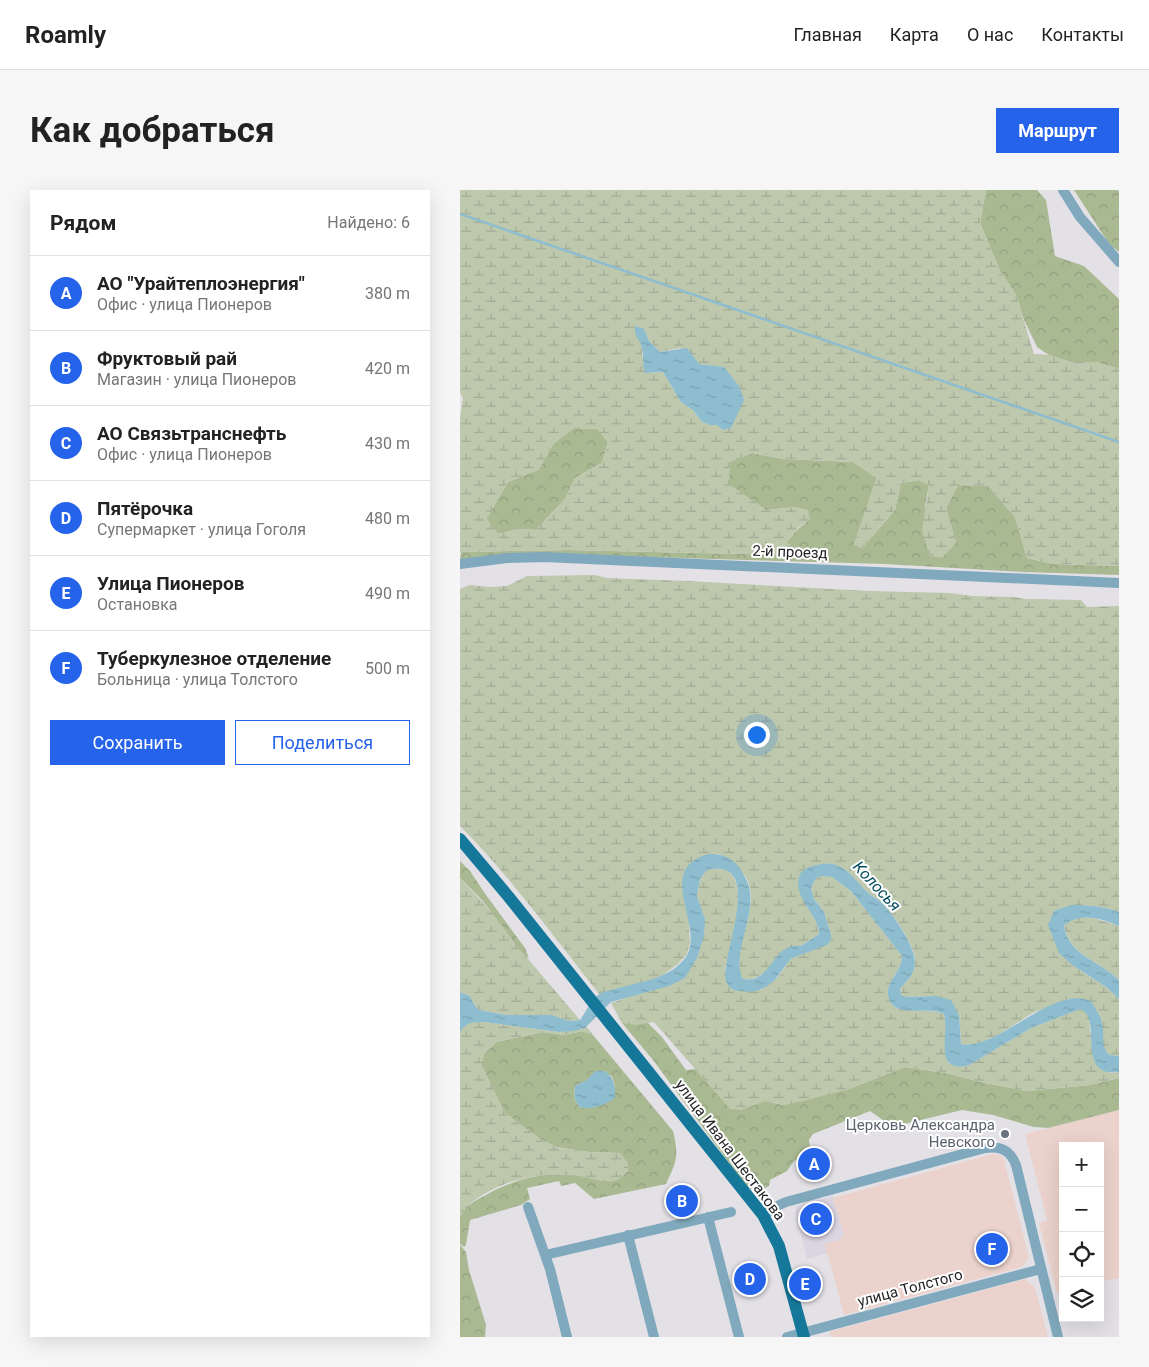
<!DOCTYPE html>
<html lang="ru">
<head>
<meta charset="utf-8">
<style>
  :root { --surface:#fff; --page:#f6f6f6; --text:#222; --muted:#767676; --line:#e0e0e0; --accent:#2563eb }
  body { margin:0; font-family:Roboto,sans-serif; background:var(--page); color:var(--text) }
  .controls { position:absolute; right:15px; bottom:15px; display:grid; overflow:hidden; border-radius:0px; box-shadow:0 5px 20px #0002 }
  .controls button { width:45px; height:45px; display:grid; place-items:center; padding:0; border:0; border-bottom:1px solid var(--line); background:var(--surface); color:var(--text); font:25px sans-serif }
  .you { position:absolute; left:296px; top:544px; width:18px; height:18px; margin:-12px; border:4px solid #fff; border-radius:50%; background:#1a73e8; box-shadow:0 0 0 8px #1a73e833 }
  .badge { display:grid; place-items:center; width:32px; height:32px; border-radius:50%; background:var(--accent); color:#fff; font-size:16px; font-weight:700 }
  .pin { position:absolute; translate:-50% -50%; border:2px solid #fff; box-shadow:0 1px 5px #0006 }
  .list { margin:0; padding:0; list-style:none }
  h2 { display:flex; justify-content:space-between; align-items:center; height:65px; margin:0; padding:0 20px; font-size:21px }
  h2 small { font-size:16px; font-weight:400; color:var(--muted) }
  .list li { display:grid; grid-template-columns:32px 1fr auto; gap:15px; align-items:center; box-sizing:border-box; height:75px; padding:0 20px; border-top:1px solid var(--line) }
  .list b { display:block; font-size:19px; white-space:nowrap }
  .list p { margin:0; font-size:16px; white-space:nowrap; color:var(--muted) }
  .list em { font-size:16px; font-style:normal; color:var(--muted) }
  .actions { display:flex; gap:10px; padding:15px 20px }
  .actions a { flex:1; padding:11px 0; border:1px solid var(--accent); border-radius:0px; text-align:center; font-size:18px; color:var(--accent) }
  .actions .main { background:var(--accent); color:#fff }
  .icon { flex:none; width:28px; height:28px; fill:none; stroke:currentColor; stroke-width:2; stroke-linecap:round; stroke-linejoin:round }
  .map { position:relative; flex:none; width:659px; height:1147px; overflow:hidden; border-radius:0px }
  header { display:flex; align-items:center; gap:30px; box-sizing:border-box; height:70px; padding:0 25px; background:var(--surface); border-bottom:1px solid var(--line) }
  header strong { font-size:24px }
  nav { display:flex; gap:28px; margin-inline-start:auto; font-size:18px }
  .intro { display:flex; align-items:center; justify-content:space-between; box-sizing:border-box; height:120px; padding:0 30px }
  h1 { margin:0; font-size:35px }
  .button { padding:12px 22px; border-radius:0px; background:var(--accent); color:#fff; font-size:18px; font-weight:700 }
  main { display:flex; gap:30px; padding:0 30px }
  aside { flex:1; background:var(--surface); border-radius:0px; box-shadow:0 5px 20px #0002 }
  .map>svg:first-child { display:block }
  .built { fill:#dbd5e1 }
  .medical { fill:#ecd2cc }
  .forest { fill:url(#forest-crowns); fill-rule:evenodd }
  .wetland { fill:url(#wetland-marsh); fill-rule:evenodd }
  .water { fill:url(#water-ripples) }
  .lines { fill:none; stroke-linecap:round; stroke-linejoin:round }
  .stream { stroke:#8dbdcf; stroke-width:2.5 }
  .minor { stroke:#80a9bd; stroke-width:10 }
  .major { stroke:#15789b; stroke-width:12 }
  .worship-dot { fill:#6b7280; stroke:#fff; stroke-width:2 }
  .labels { text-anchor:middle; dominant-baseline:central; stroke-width:4; stroke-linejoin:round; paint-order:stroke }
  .street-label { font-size:15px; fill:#201f21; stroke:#fff }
  .worship-label { font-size:15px; fill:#5b616d; stroke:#fff; text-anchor:end }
  .water-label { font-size:16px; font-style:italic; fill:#044c5e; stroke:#fff }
</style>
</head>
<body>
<header>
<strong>Roamly</strong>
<nav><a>Главная</a><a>Карта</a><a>О нас</a><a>Контакты</a></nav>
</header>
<div class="intro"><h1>Как добраться</h1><a class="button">Маршрут</a></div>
<main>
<aside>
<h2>Рядом<small>Найдено: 6</small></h2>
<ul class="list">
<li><span class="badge">A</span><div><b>АО &quot;Урайтеплоэнергия&quot;</b><p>Офис · улица Пионеров</p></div><em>380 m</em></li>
<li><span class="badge">B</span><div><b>Фруктовый рай</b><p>Магазин · улица Пионеров</p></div><em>420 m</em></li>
<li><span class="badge">C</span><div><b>АО Связьтранснефть</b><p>Офис · улица Пионеров</p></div><em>430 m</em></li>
<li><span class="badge">D</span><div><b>Пятёрочка</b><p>Супермаркет · улица Гоголя</p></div><em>480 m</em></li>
<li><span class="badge">E</span><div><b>Улица Пионеров</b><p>Остановка</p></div><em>490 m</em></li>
<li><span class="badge">F</span><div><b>Туберкулезное отделение</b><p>Больница · улица Толстого</p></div><em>500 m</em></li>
</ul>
<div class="actions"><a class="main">Сохранить</a><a>Поделиться</a></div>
</aside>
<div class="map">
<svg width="659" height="1147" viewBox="0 0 659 1147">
  <defs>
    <pattern id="forest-crowns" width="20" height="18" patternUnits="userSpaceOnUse" patternTransform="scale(1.25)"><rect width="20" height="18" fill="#a9ba93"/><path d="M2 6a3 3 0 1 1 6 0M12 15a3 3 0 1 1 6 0" fill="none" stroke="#919f7e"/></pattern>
    <pattern id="wetland-marsh" width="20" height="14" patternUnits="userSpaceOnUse" patternTransform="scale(1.25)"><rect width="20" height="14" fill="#bdc8ad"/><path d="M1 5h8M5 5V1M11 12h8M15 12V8" fill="none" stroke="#a2ab95"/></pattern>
    <pattern id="water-ripples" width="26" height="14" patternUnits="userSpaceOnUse" patternTransform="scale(1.25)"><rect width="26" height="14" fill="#8dbdcf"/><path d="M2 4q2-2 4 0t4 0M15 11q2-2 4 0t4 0" fill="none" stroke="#79a2b1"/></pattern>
  </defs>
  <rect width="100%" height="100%" fill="#e3e1e6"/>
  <path class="built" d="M373,1006L384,1045L381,1050L366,1054L368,1063L347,1069L335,1021L337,1016Z"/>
  <path class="medical" d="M659,920V1088L640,1092V956H603V1102L597,1104L579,1033L587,1030L565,944Z
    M533,964L542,966L544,970L569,1067L562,1077L384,1125L365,1054L380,1050L384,1045L373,1008Z
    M565,1089L575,1098L588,1147H371L369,1142Z"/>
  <path class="forest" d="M526,0H577L586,10L595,66L624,76L659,109V179L636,172H610L589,165L577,157L564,130L556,105L540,81L520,33Z
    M614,0H657L659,1V62L649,54Z
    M114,238L138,239L148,252L142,273L115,288L105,309L76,340L59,339L38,344L26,329L48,292L78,280L94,253Z
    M292,263L324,269L393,272L417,288L394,354L402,358L435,320L441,293L459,290L469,295L465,316L496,353L486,318L498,295L528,296L555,327L567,368L594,374L659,376V385L564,382L425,374L83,364L0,371L1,362L108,360L325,365L346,361L326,353L337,340L350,329L336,317L306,320L268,294L270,272Z
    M0,671L10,681L26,705L65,758L69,768C56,763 39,731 30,720C21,708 10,698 0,688Z
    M175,820L202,847L226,880L236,879L299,912L305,911L323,915L389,899L445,877L486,883L520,892L567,901L630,895L659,888V920L588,938L574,937L533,925L502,920L444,934L427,933L410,921L353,944L349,950L350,956L345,965L334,971L327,981L310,990L309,996C301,1001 296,1001 287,997L193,870L162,833V824Z
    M122,841L133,845L213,941C219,966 217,971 206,994L134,1009L115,993L101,996L99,991L67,998L70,1009L61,1015L10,1030L6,1055L4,1057L0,1054C0,1046 0,1034 0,1027C4,1016 16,1010 26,1005C65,983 101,979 144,991L160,963L129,962L97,957L80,949L45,923L21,875L24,864L36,852L83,842L104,845ZM145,881L152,887L155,896L121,918C114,911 114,906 115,896Z
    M0,1055L6,1062L9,1080L26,1135L25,1147H0Z"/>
  <path class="wetland" d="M0,0H526L520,33L540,81L556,105L574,164L589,165L610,172H636L659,179V376L594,374L567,368L555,327L528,296L498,295L486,318L496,353L482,368L470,366L462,341L469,295L459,290L441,293L435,320L402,358L394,354L416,288L393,272L324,269L293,263L270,272L269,294L306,320L336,317L348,320L350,329L338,338L326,353L348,361L325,365L108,360L0,362V227L3,209L0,202ZM184,139L189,151L200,162L220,158L239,174L264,177L257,235H250L242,232L233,220L221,212L203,182L190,183L182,165ZM114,238L138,239L148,252L142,273L115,288L105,309L76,340L59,339L38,344L27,329L48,292L79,280L94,253Z
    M135,385L147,388L226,391L409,401L490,403L513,406L554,407L566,409L621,410L627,417L659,416V722C636,714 617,713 594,721L621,781L646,797L659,809V866L649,865L644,859L639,825L608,809C597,813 586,818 575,822C555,832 525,860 501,854L499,825L476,806L447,807L441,805L440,799C447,790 454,786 455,773C457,757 432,722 420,711C416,708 411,706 407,702C392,687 392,680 368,673L341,704L357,733L359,744L313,774C306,783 295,791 283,789C267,761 309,709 281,681C275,674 266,669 259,664L242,666L229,736L230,753L227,764L218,774L203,785L193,790L139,804C94,747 51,687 0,636V399L10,395L29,397L47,396L67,386Z
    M252,679C258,679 263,679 268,681C291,697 268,758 265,780L301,800L319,786L328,772L332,768L343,763L371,745L364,722L354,709L351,698L356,688L362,686L372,687L391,701L442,766C442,784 420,795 431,813C439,826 470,817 484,824L486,835L488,873C495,876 502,877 509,875L571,838L620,819L625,821L629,825L630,842L641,879L651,883L659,882V888L630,895L567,901L520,892L486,883L445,877L389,899L344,911L323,915L305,911L281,920L270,919L194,832L176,835L162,833L151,813L225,788L245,729L237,706L240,689L247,680Z
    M0,688L31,721L57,756L120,830L108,831L92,825H46L19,820L15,816L10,806L0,802Z
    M623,727L634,728L659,736V790C639,770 608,766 604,734L612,729Z
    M12,832H24L99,842L127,837L133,845L122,841L104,845L83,842L36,852L24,864L22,875L45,923L80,949L97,957L129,962L160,963L168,973V981C165,984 162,987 159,989C147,996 127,986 114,985C78,982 41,990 12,1012C7,1016 4,1022 0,1027V842L3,836Z"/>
  <path class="water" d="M175,136L184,139L189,151L200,162L227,158L239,174L264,177L279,196L284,210L271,238L263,240L257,235H250L242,232L233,220L221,212L203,182L185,183C182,174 184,167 182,158C180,148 174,149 175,136Z
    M248,664C262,663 274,668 281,680C284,685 288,692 289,697C297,725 270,766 283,789C313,794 311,752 341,756L359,744C359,724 333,709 339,687C341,680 347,678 353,676C361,674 368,672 376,675C390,680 397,692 407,702C411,706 416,708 420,711C432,722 456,757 455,773C454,786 447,790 440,799L441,805L447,807L476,806L491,810L499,825L501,854C537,862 592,794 631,811C635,818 641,826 642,833C645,845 640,855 649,865L659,866V882C614,888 644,827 620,819L571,838L509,875C472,885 490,844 484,824C470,816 440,827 431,813C420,795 442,784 442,766L391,701L372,687L362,686L356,688L351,698L354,709L364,722L371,745V750L367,755L332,768C323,776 320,787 310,794C300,801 292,803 281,801C274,801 268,798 266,791C259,768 308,666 247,680L240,689L237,706L245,729L244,746L237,768L225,788L209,796L151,812L125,838L113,841L99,842L24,832C13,832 6,832 0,842V802L10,806L15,816L19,820L46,825H92L108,831L120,830C126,822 130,811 138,805C141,802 148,801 152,800C176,792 212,790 227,765C244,734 194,680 248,664Z
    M611,715C628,715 643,716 659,722V736C640,728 622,722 604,735C608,766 639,770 659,790V809L646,797L611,774L599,763L588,735L594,721Z
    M135,881H145C155,889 155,896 155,908C144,915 134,919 121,918C114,911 114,906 115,896L127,890Z"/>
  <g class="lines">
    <path class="stream" d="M0,24L659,252"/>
    <path class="minor" d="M603,0L620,27L659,72
      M0,374L47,368L84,367L659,393
      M68,1017L90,1079L107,1147
      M303,1025L317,1016L326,1012L525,958C541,956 550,960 556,975L598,1147
      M248,1027L279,1147
      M168,1045L194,1147
      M85,1065L271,1022
      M327,1147L581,1079"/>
    <path class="major" d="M0,649L48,706L303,1025L319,1056L344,1147"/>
  </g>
  <circle class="worship-dot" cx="545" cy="944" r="5"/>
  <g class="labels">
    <g class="street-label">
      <text transform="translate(330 362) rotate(2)">2-й проезд</text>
      <text transform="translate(270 960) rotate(53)">улица Ивана Шестакова</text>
      <text transform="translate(450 1098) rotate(-15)">улица Толстого</text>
    </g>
    <g class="worship-label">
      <text x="535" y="935">Церковь Александра<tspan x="535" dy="17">Невского</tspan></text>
    </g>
    <g class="water-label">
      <text transform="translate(417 696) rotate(47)">Колосья</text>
    </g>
  </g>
</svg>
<div class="controls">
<button>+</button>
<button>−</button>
<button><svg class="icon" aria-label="locate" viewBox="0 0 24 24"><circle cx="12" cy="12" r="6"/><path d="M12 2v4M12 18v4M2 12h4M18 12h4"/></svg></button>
<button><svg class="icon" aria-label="layers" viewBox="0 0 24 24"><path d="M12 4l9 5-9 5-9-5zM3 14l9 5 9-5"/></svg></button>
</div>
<div class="you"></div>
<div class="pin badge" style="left:354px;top:974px">A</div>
<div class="pin badge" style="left:222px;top:1011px">B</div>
<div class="pin badge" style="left:356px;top:1029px">C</div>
<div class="pin badge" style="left:290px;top:1089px">D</div>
<div class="pin badge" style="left:345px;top:1094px">E</div>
<div class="pin badge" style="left:532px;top:1059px">F</div>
</div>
</main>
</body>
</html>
